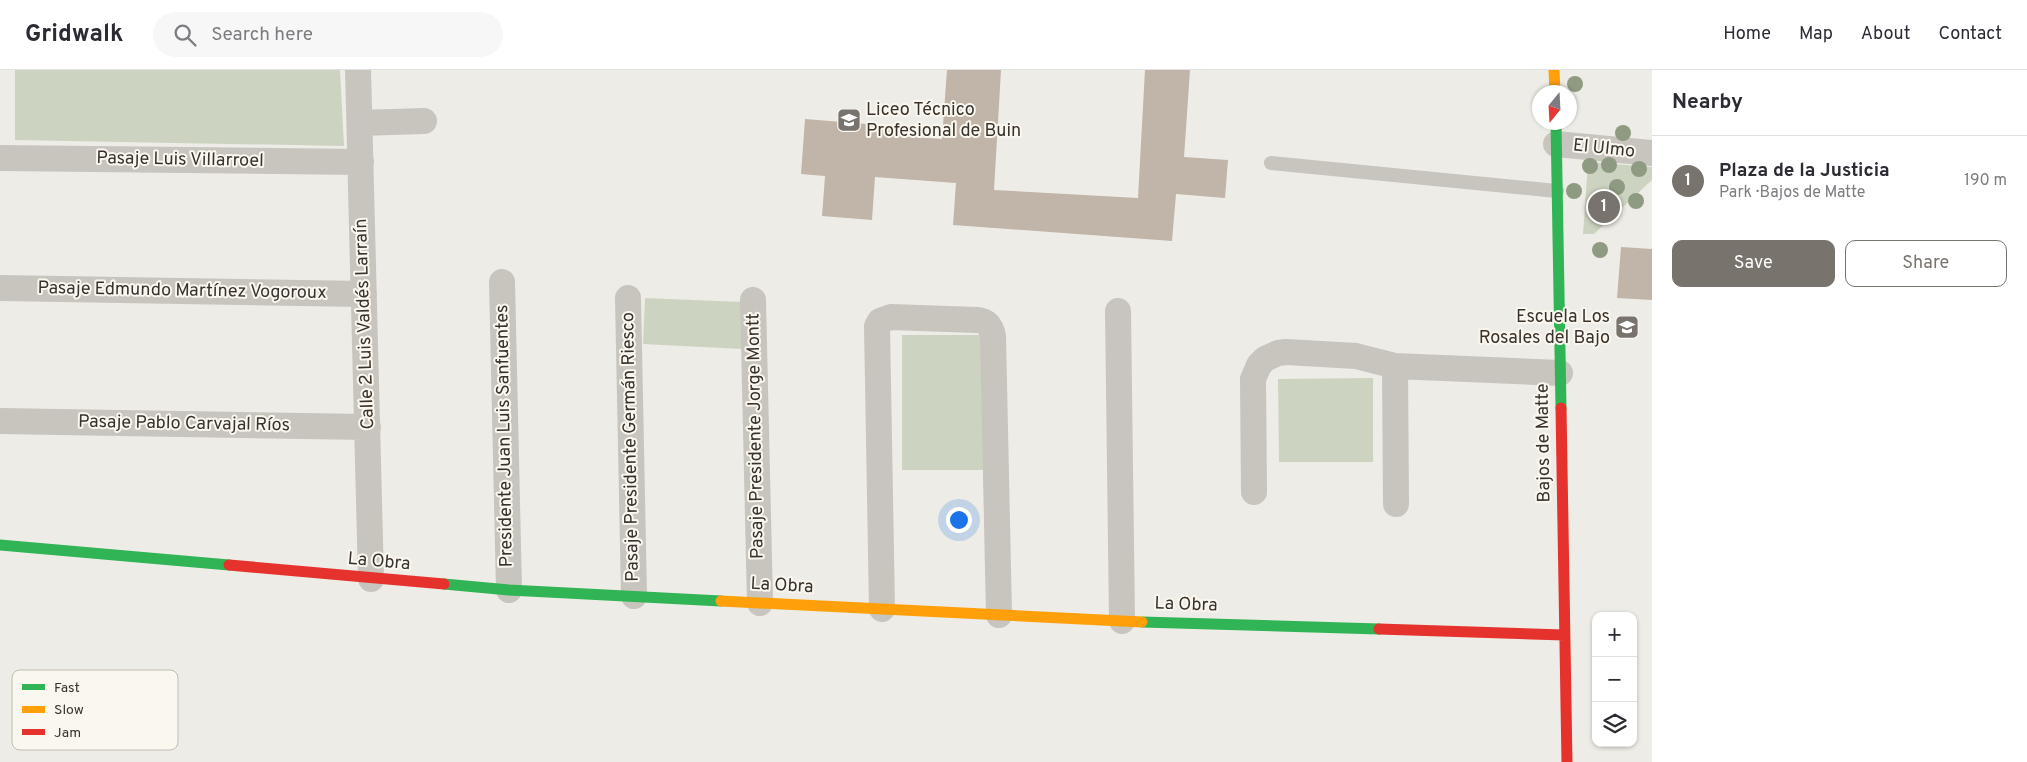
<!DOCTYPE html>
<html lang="en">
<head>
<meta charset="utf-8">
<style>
  :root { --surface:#fff; --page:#f7f7f7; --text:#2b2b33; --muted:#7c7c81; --line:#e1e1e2; --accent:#78736d }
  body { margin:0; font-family:Overpass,sans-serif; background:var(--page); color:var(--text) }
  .controls { position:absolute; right:15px; bottom:15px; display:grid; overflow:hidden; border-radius:10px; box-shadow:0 1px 4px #0004 }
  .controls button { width:45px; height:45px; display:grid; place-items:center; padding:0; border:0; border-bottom:1px solid var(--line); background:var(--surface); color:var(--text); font:25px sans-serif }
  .compass { position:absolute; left:1532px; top:15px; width:45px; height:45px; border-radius:50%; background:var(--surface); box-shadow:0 1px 4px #0004; rotate:198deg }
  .you { position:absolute; left:958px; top:449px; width:18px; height:18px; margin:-12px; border:4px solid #fff; border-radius:50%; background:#1a73e8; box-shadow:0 0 0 8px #1a73e833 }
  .badge { display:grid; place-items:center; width:32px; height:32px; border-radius:50%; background:var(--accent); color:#fff; font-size:16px; font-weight:700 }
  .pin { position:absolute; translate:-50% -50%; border:2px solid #fff; box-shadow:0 1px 5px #0006 }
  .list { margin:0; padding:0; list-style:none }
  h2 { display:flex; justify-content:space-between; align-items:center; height:65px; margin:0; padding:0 20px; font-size:21px }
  h2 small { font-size:16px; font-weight:400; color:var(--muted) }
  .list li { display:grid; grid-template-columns:32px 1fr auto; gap:15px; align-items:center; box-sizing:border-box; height:90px; padding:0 20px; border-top:1px solid var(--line) }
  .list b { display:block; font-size:19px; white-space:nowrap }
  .list p { margin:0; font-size:16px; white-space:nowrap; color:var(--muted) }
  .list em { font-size:16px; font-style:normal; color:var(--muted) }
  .actions { display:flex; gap:10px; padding:15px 20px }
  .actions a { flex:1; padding:11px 0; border:1px solid var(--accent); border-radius:10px; text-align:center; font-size:18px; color:var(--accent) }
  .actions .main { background:var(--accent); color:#fff }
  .icon { flex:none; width:28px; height:28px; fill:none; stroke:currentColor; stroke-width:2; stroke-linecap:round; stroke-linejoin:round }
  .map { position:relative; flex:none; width:1652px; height:692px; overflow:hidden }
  header { display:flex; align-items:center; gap:30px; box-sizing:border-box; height:70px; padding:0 25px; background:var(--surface); border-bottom:1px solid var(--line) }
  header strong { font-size:24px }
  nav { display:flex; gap:28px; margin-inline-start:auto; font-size:18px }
  .search { width:350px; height:45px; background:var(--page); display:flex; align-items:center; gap:12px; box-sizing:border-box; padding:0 18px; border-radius:28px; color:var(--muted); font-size:19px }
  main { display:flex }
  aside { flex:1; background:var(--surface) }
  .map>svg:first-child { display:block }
  .green { fill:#ccd4c1 }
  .building { fill:#c1b4a8 }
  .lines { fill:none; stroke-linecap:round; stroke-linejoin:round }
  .lane { stroke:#c8c4be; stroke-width:14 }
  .street { stroke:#c8c4be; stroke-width:26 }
  .fast { stroke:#30b455; stroke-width:11 }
  .slow { stroke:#ff9f0a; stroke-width:11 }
  .jam { stroke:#e5322d; stroke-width:11 }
  .tree { fill:#8f9a82 }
  .labels { text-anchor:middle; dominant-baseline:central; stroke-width:4; stroke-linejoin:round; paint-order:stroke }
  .poi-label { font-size:18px; fill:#39322c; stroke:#faf7ee; text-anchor:start }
  .street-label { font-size:18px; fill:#39322c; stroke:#faf7ee }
  .key { fill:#faf7ee; stroke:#c0bcb4; stroke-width:1 }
  .key-label { font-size:14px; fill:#39322c }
</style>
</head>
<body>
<header>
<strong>Gridwalk</strong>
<div class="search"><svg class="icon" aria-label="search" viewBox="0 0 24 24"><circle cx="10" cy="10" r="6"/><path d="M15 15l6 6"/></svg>Search here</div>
<nav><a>Home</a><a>Map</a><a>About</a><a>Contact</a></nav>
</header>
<main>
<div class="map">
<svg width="1652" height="692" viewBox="0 0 1652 692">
  <rect width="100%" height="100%" fill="#eeece6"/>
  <path class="green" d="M15,0H340L344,76L15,70Z
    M1588,92L1652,97V110L1594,164H1583Z
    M645,228L743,232L741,279L643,274Z
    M902,265H987V400H902Z
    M1373,308V392H1279L1278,309Z"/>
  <path class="building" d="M947,0H1001L994,120L1138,128L1145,0H1190L1184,87L1228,90L1225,128L1176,124L1172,171L953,155L956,113L875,107L872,150L822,146L825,106L801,104L805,49L903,57L902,66L942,69Z
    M1621,177L1652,179V230L1617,228Z"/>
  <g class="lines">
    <path class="lane" d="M1271,93L1557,121"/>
    <path class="street" d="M358,0L371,509
      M360,53L424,51
      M1556,74L1652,83
      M0,88L361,92
      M502,212L509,520
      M0,218L364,224
      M628,228L634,526
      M753,230L760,533
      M1118,241L1122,551
      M1395,296L1396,434
      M0,351L368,357
      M1254,422L1253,309L1259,295L1265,289L1278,283L1286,282L1356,286L1395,296L1560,303
      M882,539L877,256L880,251L891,247L977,250C987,251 991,256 993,266L999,545"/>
    <path class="fast" d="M1556,52L1561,338
      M0,475L229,495
      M444,514L509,520L721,531
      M1142,552L1379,559"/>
    <path class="slow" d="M1554,0L1555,22
      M721,531L1142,552"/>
    <path class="jam" d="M1561,338L1567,692
      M229,495L444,514
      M1379,559L1564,565"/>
  </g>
  <g class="tree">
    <circle cx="1575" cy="14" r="8"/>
    <circle cx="1623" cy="63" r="8"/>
    <circle cx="1609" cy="95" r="8"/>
    <circle cx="1590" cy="96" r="8"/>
    <circle cx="1639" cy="99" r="8"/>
    <circle cx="1617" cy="117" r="8"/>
    <circle cx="1574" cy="121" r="8"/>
    <circle cx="1636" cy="131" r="8"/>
    <circle cx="1600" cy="180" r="8"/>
  </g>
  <defs>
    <g id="school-square" transform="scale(1.25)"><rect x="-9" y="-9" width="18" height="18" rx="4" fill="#78736d" stroke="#faf7ee"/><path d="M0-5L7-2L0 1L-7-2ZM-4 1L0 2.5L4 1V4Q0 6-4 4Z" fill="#fff"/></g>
  </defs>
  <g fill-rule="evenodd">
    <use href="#school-square" x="849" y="50"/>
    <use href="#school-square" x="1627" y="257"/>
  </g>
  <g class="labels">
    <g class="poi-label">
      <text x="866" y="40">Liceo Técnico<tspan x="866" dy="21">Profesional de Buin</tspan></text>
      <text x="1610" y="247" text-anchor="end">Escuela Los<tspan x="1610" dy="21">Rosales del Bajo</tspan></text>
    </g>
    <g class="street-label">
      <text transform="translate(1604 79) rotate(6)">El Ulmo</text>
      <text transform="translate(180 90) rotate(1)">Pasaje Luis Villarroel</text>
      <text transform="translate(182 221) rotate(1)">Pasaje Edmundo Martínez Vogoroux</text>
      <text transform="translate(365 254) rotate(-92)">Calle 2 Luis Valdés Larraín</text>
      <text transform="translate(184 354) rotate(1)">Pasaje Pablo Carvajal Ríos</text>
      <text transform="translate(505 366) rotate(-91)">Presidente Juan Luis Sanfuentes</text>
      <text transform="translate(756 366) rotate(-91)">Pasaje Presidente Jorge Montt</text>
      <text transform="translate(1544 373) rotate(-91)">Bajos de Matte</text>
      <text transform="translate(631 377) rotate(-91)">Pasaje Presidente Germán Riesco</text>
      <text transform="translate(379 492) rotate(5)">La Obra</text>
      <text transform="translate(782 516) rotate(3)">La Obra</text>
      <text transform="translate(1186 535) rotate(2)">La Obra</text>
    </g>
  </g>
  <rect x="12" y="600" width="166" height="80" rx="8" class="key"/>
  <rect x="22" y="614" width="23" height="6" fill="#30b455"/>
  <rect x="22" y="636" width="23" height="7" fill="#ff9f0a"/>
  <rect x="22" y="659" width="23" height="6" fill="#e5322d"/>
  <g class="key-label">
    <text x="54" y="622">Fast</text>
    <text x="54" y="644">Slow</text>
    <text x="54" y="667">Jam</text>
  </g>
</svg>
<div class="controls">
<button>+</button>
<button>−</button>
<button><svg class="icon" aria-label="layers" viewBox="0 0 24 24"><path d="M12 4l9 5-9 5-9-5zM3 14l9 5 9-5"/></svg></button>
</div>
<svg class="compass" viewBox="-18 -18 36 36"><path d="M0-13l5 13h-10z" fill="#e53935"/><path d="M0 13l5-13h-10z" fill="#7c7c81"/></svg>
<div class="you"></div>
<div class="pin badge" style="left:1604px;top:137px">1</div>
</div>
<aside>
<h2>Nearby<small></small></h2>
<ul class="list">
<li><span class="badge">1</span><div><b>Plaza de la Justicia</b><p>Park · Bajos de Matte</p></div><em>190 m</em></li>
</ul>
<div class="actions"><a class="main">Save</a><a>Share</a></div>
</aside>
</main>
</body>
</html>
